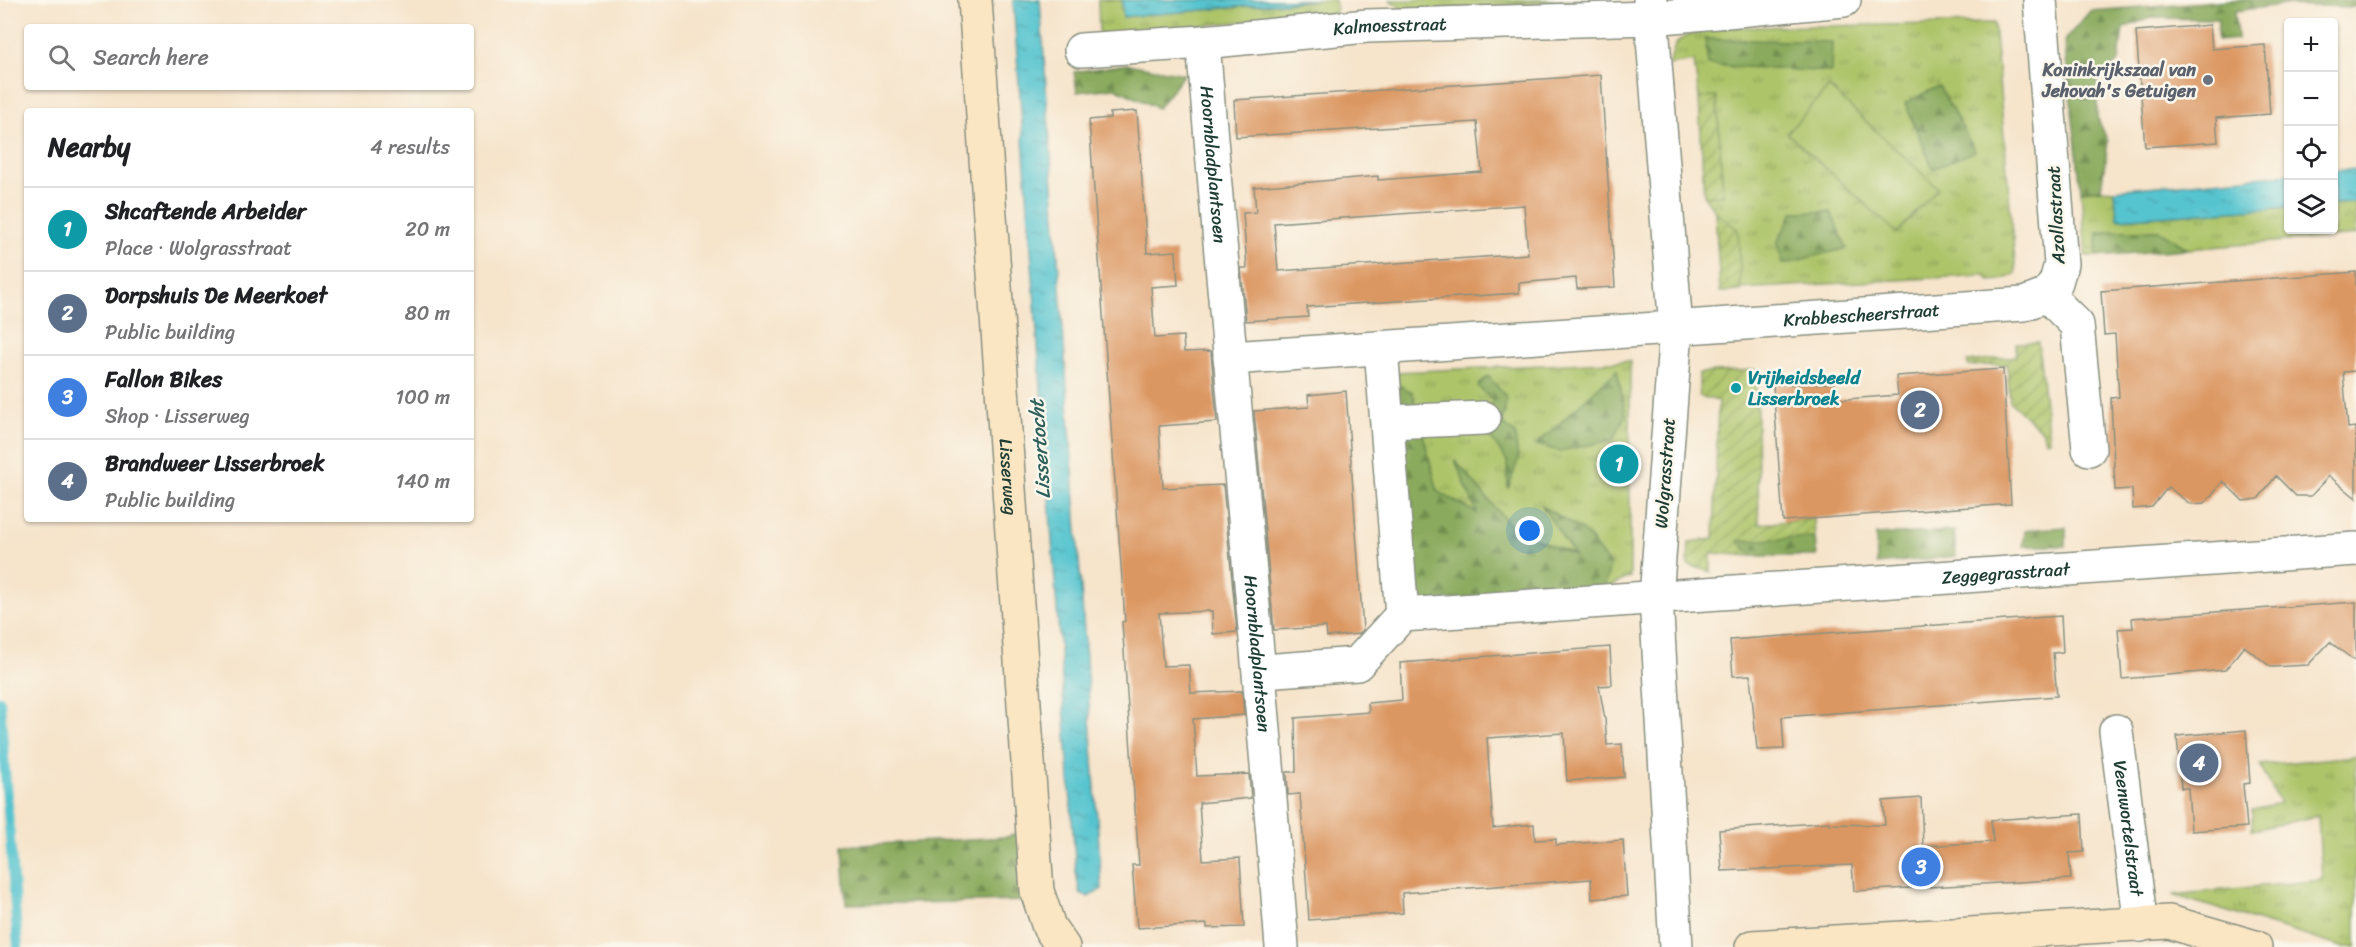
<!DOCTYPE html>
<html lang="en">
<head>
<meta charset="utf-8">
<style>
  :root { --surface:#fff; --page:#f6f6f6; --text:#202124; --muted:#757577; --line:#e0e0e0; --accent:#c8321e }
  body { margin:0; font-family:Sriracha,sans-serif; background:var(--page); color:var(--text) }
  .controls { position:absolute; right:18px; top:18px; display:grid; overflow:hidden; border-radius:6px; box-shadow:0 2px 4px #0004 }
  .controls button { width:54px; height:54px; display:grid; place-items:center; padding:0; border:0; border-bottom:2px solid var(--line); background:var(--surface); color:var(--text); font:30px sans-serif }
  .you { position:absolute; left:1530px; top:531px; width:21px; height:21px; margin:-15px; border:4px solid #fff; border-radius:50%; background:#1a73e8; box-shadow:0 0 0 9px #1a73e833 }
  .badge { display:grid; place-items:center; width:39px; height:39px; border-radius:50%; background:var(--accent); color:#fff; font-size:20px; font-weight:700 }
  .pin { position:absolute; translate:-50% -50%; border:3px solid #fff; box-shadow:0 2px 6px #0006 }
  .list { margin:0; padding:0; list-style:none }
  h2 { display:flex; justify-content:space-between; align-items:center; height:78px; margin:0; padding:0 24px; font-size:26px }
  h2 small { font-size:20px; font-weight:400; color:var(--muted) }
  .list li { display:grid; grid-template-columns:39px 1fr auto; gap:18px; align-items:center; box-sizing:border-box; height:84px; padding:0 24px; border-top:2px solid var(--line) }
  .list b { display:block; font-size:22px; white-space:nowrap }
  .list p { margin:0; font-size:20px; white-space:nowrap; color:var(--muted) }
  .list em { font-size:20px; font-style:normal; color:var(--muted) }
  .icon { flex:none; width:33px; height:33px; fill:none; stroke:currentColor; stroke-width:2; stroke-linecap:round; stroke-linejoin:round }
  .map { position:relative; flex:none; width:2356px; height:947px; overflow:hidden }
  .search { position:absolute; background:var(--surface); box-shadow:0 2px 4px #0004; left:24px; top:24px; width:450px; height:66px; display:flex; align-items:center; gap:15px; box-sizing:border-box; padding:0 21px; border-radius:6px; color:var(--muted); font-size:22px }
  .panel { position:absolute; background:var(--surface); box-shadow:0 2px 4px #0004; left:24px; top:108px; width:450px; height:414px; border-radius:6px }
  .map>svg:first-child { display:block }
  .grass { fill:url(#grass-tufts); stroke:#66804e; stroke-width:1.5 }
  .forest { fill:url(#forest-firs); stroke:#547448; stroke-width:1.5 }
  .garden { fill:url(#garden-furrows); stroke:#66804e; stroke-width:1.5 }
  .pitch { fill:#adc469; stroke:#66804e; stroke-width:1.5 }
  .water { fill:url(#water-ripples); stroke:#3b8082; stroke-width:1.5 }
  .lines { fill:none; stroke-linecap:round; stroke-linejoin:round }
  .stream { stroke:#57c4cf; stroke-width:10 }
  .building { fill:#db9762; fill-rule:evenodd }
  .street-casing { stroke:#8a9080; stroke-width:36 }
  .secondary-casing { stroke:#8a9080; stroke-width:36 }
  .street { stroke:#fff; stroke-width:33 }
  .secondary { stroke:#fbe6c4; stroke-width:33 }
  .worship-dot { fill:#6b7280; stroke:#fbf7ec; stroke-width:2 }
  .culture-dot { fill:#0f9aa8; stroke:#fbf7ec; stroke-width:2 }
  .labels { text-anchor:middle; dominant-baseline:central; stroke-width:5; stroke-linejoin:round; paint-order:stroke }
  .street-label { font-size:18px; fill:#1f3d34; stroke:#fbf7ec }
  .worship-label { font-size:18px; font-weight:bold; fill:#5b616d; stroke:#fbf7ec; text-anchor:end }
  .culture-label { font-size:18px; font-weight:bold; fill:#0d838f; stroke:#fbf7ec; text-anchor:start }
  .water-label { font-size:20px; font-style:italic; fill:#2d5f5b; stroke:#fbf7ec }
</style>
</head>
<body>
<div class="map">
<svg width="2356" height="947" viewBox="0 0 2356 947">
  <defs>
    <pattern id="grass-tufts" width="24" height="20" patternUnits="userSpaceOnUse" patternTransform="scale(1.5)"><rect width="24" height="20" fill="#adc469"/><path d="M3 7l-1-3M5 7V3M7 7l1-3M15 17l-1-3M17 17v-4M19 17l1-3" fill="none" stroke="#8ca057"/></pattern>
    <pattern id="forest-firs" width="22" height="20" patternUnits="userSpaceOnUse" patternTransform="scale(1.5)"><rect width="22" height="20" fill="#8aaa5d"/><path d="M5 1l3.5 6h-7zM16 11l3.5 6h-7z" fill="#708c4e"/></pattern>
    <pattern id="garden-furrows" width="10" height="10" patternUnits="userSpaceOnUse" patternTransform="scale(1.5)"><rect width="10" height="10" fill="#adc469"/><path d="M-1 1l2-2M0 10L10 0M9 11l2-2" fill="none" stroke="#8ca057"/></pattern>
    <pattern id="water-ripples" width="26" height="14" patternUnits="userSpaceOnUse" patternTransform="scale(1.5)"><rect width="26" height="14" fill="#57c4cf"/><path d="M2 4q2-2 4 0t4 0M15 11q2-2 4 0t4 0" fill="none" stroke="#47a0a9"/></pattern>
  </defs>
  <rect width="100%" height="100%" fill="#fbf7ec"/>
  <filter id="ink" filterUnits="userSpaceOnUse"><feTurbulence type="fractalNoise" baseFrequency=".0167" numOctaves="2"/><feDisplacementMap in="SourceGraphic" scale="12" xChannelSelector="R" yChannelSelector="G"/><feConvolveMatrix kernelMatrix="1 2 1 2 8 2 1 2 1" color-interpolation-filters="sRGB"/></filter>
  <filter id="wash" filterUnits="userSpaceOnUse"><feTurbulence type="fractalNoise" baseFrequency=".008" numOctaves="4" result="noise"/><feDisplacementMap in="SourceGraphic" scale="24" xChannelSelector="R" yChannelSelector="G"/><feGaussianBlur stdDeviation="1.35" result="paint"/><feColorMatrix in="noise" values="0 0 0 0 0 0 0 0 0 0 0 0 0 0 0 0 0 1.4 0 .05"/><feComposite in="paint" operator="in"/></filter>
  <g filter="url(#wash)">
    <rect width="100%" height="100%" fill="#f6e4cb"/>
    <path class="grass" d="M1098,0H1122L1123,17L1318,0H1335L1336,13L1099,35Z
      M1390,0H1584L1405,11Z
      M1994,23L2016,274L2001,280L1990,281L1985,275L1723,290L1715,211L1704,196L1701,113L1694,61L1669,65C1674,45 1676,36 1699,33V28Z
      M2101,189L2115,190L2118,219L2288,207V230H2334V204L2356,203V235L2188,249L2158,230L2098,233L2096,256H2086L2081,191Z
      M1630,361V577L1604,589L1544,507L1575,555L1513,529L1456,462L1478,514L1437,492L1412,392L1396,384L1397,372Z
      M2356,756V947H2342L2173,895L2322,880L2318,816L2252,830V810L2280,804L2260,765Z"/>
    <path class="forest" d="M2232,0H2356V7L2280,5L2235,11L2237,39L2217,41L2218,19L2150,18L2123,28L2119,61L2097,82V117L2108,141L2101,189L2081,191L2064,41L2090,11Z
      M1705,39L1832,42L1831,72L1708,65Z
      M1127,64L1184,74L1158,108L1115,88L1077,92L1074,72Z
      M1939,86L1975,151L1933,169L1905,103Z
      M1793,212H1831L1847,248L1783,264L1777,243Z
      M2158,230L2188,249L2096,256L2098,232Z
      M1617,370L1626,415L1613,440L1560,451L1536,445Z
      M1488,376L1507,398L1502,423L1515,434L1518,460L1508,489L1507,461L1480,423L1493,401L1478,386Z
      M1396,384L1412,392L1438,492L1477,513L1455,460L1513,529L1574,555L1542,506L1586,533L1610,566L1604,589L1413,602Z
      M2066,527V546H2023L2025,530Z
      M1954,531L1956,556L1877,564L1876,535Z
      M1815,537L1817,556H1753L1737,541Z
      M1021,831L1029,901L846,904L843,846L1007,837Z"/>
    <path class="garden" d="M1717,97L1723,195L1704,196L1699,98Z
      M1715,211L1738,230L1741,291L1720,292Z
      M2038,342L2049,440L2045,441L2043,432L2010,402L2007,364L1969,366L1967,362L2016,356V343Z
      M1756,370L1759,524L1814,519L1815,537L1738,541L1753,556L1711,553V572L1688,565L1689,542L1714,539L1718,401L1699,396V373Z"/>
    <path class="pitch" d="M1829,87L1938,188L1897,233L1787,133Z"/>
    <path class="water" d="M1013,0H1040L1102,889L1088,897L1080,893L1076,873Z
      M1122,0H1318L1123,17Z
      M2356,169V203L2334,204V171Z
      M2288,174V207L2117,219L2115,190Z"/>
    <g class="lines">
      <path class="stream" d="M0,701L18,947"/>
    </g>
    <g id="blocks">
      <path class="building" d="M2210,25L2212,49L2265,45L2270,114L2216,118L2218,142L2145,147L2136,31Z
        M1601,75L1615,287L1577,289L1576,278L1519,283V293L1307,307L1308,317L1246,321L1241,268H1247L1243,213L1256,212L1254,187L1378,176V180L1482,172L1477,122L1236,137L1234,100ZM1524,205L1528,254L1278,271L1274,223Z
        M1137,111L1147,253L1176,251L1178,285L1151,287L1155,338L1183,336L1184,352L1211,351L1217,422L1159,426L1163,488L1223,485L1237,632L1213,634L1212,611L1159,613L1163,666L1189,665L1191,693L1242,691L1244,715L1193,719L1197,776L1249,774L1251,798L1199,803L1203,860L1240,858L1244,927L1207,928V924L1137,928L1132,865H1139L1122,622L1125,621L1089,120L1110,118V113Z
        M2356,272V371L2343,372L2348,428L2356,427V498L2329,476L2311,496H2296L2276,476L2258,499L2243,501L2223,481L2205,503L2190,504L2168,487L2152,507L2133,509L2132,489L2115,490L2111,398L2119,397L2115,334L2104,335L2101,291Z
        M2003,369L2011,504L1783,521L1773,385L1833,383L1835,400L1898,395L1896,376Z
        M1346,391L1363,630L1359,634L1327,637L1326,627L1274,630L1254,411L1309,407L1308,395Z
        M2356,602V662L2330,642L2308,665L2271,667L2244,646L2225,670L2122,679L2118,629L2133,628L2132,618Z
        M2061,616L2063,652L2053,653L2057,696L1782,717L1784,749L1757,750L1750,675L1733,676L1730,640Z
        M1610,647L1612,685L1599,686L1605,719L1607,745L1622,744L1624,777L1567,781L1564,733L1487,738L1493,828L1534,824L1535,840L1556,839V845L1623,840L1627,896L1592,899L1591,879L1402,893L1403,913L1309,920L1300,794L1288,795L1287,772H1296L1295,718L1369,712L1368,703L1402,700L1400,663Z
        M2246,730L2250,783L2243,784L2247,827L2191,831L2188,788H2181L2177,736Z
        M1921,798L1923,846L1993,842L1991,820L2082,814L2084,852L2069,853L2071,879L1891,889L1854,891L1852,865L1722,871L1719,830L1830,822V824L1885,825L1883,801Z"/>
    </g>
  </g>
  <g filter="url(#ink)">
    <use href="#blocks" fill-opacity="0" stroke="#8a9080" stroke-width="1.5"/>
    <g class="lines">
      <g class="street-casing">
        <g id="street">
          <path d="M1650,0L1676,329L1656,598L1676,947"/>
          <path d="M2040,0L2061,264L2056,282L2047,295L2077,325L2089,449"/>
          <path id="s1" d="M1203,42C1227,344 1259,645 1282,947"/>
          <path id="s2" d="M1081,50L1203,42L1367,26L1652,18L1844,0"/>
          <path id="s3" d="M1381,348L1402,615L2356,549"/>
          <path id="s4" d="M1230,358L2024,304L2047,295"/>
          <path d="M1388,422L1484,418"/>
          <path d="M1277,670L1357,664L1402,615"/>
          <path id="s5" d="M2116,731L2141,925"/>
        </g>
      </g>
      <g class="secondary-casing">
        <g id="secondary">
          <path id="s6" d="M975,0L1037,891L1049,927L1063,947"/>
          <path d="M1752,947L2169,922L2255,947"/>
        </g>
      </g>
      <use href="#street" class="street"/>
      <use href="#secondary" class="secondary"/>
    </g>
  </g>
  <circle class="worship-dot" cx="2208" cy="80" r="6"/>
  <circle class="culture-dot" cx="1736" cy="388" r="6"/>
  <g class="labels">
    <g class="street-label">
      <text stroke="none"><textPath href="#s2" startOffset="310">Kalmoesstraat</textPath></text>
      <text stroke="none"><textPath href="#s1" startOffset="123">Hoornbladplantsoen</textPath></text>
      <text transform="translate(2056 215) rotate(-93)">Azollastraat</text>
      <text stroke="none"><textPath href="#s4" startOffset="633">Krabbescheerstraat</textPath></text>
      <text transform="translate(1665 473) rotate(-86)">Wolgrasstraat</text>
      <text stroke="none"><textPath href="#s6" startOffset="478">Lisserweg</textPath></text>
      <text stroke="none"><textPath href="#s3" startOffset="873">Zeggegrasstraat</textPath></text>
      <text stroke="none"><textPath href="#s1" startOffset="614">Hoornbladplantsoen</textPath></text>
      <text stroke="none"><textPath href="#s5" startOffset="98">Veenwortelstraat</textPath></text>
    </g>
    <g class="worship-label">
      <text x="2196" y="70">Koninkrijkszaal van<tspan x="2196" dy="21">Jehovah's Getuigen</tspan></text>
    </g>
    <g class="culture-label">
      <text x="1748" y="378">Vrijheidsbeeld<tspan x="1748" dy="21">Lisserbroek</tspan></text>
    </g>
    <g class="water-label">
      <text transform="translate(1040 449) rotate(-94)">Lissertocht</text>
    </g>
  </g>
</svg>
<div class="controls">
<button>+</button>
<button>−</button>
<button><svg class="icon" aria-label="locate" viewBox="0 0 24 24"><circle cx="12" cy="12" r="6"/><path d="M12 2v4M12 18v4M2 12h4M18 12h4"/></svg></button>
<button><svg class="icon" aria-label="layers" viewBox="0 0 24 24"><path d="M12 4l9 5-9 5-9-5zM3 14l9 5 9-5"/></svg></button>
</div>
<div class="you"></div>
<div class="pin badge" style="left:1619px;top:464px;background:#0f9aa8">1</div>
<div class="pin badge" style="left:1920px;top:410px;background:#5c6f8a">2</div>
<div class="pin badge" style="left:1921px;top:867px;background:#3f7fe0">3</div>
<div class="pin badge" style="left:2199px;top:763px;background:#5c6f8a">4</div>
<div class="search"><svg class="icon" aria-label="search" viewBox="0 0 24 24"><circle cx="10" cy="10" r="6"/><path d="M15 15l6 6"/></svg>Search here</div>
<section class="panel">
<h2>Nearby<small>4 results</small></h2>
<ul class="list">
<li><span class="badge" style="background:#0f9aa8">1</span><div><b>Shcaftende Arbeider</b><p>Place · Wolgrasstraat</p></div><em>20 m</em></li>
<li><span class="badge" style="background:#5c6f8a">2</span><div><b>Dorpshuis De Meerkoet</b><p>Public building</p></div><em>80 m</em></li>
<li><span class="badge" style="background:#3f7fe0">3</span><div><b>Fallon Bikes</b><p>Shop · Lisserweg</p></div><em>100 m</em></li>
<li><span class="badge" style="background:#5c6f8a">4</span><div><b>Brandweer Lisserbroek</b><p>Public building</p></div><em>140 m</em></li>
</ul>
</section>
</div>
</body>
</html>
